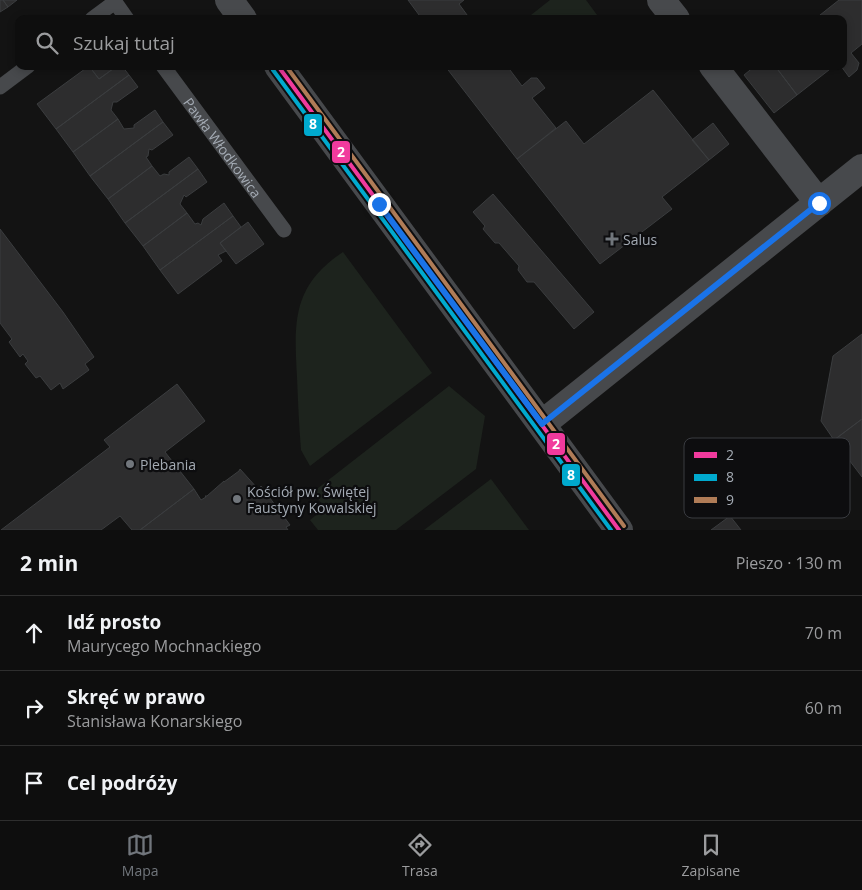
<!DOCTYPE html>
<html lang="pl">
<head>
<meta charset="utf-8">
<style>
  :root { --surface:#0e0e0e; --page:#171717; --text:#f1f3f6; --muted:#9b9c9e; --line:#2e2e2e; --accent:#71767c }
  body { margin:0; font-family:"Open Sans",sans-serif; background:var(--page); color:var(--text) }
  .stop { position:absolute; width:15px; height:15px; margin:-11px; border:4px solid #1a73e8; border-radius:50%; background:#fff }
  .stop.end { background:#1a73e8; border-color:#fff; box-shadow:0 1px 5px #0008 }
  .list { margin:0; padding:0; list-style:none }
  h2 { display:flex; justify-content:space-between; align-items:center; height:65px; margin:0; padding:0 20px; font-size:21px }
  h2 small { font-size:16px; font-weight:400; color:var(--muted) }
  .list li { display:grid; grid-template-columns:32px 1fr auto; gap:15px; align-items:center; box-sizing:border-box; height:75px; padding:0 20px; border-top:1px solid var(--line) }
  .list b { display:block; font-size:19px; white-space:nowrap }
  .list p { margin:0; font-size:16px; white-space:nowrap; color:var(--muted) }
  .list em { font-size:16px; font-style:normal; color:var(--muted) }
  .icon { flex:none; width:28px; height:28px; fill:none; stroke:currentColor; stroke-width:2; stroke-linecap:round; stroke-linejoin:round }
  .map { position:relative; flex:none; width:862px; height:530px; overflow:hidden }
  .search { position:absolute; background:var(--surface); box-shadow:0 2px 8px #0003; left:15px; right:15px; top:15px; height:55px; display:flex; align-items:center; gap:12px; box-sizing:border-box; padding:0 18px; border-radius:10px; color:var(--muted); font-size:19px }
  .sheet { height:290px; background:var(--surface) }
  nav { display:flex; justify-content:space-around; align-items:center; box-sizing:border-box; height:70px; border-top:1px solid var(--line); background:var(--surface); font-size:14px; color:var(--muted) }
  nav a { display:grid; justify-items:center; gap:2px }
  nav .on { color:var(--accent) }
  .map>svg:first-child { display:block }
  .green { fill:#1d231d }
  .building { fill:#2d2d2e; stroke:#3b3d3f }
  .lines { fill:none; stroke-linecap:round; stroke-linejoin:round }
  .service { stroke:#47494c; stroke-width:15 }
  .minor { stroke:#47494c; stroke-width:28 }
  .bus-1-casing { stroke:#0d0d0f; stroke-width:8 }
  .bus-2-casing { stroke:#0d0d0f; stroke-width:8 }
  .bus-3-casing { stroke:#0d0d0f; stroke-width:8 }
  .bus-1 { stroke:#f13a9d; stroke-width:4 }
  .bus-2 { stroke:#00a9ce; stroke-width:4 }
  .bus-3 { stroke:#b07c57; stroke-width:4 }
  .route { stroke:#1a73e8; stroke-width:6 }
  .poi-dot { fill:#71767c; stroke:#0d0d0f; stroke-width:2 }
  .labels { text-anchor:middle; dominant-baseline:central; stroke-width:4.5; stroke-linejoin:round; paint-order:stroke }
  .street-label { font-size:14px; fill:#a4abb4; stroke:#0d0d0f }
  .poi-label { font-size:14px; fill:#a4abb4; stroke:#0d0d0f; text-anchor:start }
  .key { fill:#0d0d0f; stroke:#3a3c41; stroke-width:1 }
  .key-label { font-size:14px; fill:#a4abb4 }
  .line-badge { stroke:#0d0d0f; stroke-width:2 }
  .badge-label { font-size:14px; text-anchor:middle; font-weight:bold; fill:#fff }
</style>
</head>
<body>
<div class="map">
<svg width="862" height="530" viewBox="0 0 862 530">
  <rect width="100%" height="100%" fill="#131313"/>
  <path class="green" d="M550,0H586L600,19L566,15L561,19H535L531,15Z
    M343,252L432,373L310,466L301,450C299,426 298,402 297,377C294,322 292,286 343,252Z
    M449,386L485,416L476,469L396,530H318L310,520L325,508L313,492Z
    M491,479L529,530H424Z"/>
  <path class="building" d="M0,0H3L8,7L0,12Z
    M3,0H17L8,7Z
    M408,0H464L459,4L470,19H422Z
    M839,0H862V44L851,53L859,63L857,70L849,77L841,66H843V19H815Z
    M89,66L99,79L117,66H122L129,75L56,129L37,104Z
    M89,66H117L99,79Z
    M445,66H507L522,86L531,78H537L545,88L532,98L556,128L517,159Z
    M755,66H775L797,95L774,113L744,75Z
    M775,66H834L797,95Z
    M129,75L138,87L117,102H113L111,110L118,119L73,152L56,129Z
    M653,90L709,160L662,197L672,209L600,264L517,159L566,121L584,144Z
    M155,110L163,122L90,176L73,152L118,119L124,129L134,128V125Z
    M163,122L173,135L152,150L149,149L148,156L146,157L152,166L108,199L90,176Z
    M713,123L729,144L709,160L692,140Z
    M189,157L198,169L125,223L108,199L152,166L160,176L164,174L169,175V172Z
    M198,169L207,182L186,197L184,195L180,204L187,213L143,246L125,223Z
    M493,194L594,312L574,329L534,282H527L518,270L519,266L499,243H495L483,229L485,226L473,212Z
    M224,203L233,216L160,270L143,246L187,213L195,224L198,223L201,225L203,219Z
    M233,216L241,227L220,243L226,251L218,255L222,261L178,294L160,270Z
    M248,222L264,244L236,264L220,243Z
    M0,229L63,312L94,357L85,364L89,370L63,389L60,383L51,390L40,376L36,378L25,364L28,361L23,354L20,357L9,342L12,339L0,323Z
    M862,334V419L834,440L821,421L833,356Z
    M177,384L205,421L165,452L194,489L140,530H132L120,516L101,530H1L110,447L104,440Z
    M862,419V477L834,440Z
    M240,469L258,489L261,486L290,525L286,527L288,530H140L194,489L201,500L206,497L205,496H207L224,481V482L239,471Z
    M730,516L741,530H711Z"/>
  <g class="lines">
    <g class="service">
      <path d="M92,19L115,2L127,19"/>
      <path id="s1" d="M163,66L284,230"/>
      <path d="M0,87L28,66"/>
    </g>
    <path class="minor" d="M229,0L243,19
      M661,0L676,19
      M278,66L619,530
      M713,66L819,203
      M542,424L862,168"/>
    <g class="bus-1-casing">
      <path id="bus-1" d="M278,66L619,530"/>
    </g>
    <g class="bus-2-casing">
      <path id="bus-2" d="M273,70L611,530"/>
    </g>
    <g class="bus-3-casing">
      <path id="bus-3" d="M286,66L624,526"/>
    </g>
    <use href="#bus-1" class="bus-1"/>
    <use href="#bus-2" class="bus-2"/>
    <use href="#bus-3" class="bus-3"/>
  </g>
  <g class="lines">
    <path class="route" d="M379,204L542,424L819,203"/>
  </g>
  <g class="poi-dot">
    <path d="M609.5 231.5h5v5h5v5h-5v5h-5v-5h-5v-5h5z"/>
    <circle cx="130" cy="464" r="5"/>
    <circle cx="237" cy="499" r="5"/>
  </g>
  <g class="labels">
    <g class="street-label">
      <text stroke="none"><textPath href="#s1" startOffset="101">Pawła Włodkowica</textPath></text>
    </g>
    <g class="poi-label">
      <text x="623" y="239">Salus</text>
      <text x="140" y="464">Plebania</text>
      <text x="247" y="491">Kościół pw. Świętej<tspan x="247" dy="16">Faustyny Kowalskiej</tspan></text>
    </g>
  </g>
  <rect x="684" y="438" width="166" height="80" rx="8" class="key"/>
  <rect x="694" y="452" width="23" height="6" fill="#f13a9d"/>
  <rect x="694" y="474" width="23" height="7" fill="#00a9ce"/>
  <rect x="694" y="497" width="23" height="6" fill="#b07c57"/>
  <g class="key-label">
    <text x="726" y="460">2</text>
    <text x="726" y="482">8</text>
    <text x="726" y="505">9</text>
  </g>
  <g class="line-badge">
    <rect x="303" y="113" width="20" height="24" rx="5" fill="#00a9ce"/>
    <rect x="331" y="140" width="20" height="24" rx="5" fill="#f13a9d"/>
    <rect x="546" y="432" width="20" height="24" rx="5" fill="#f13a9d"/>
    <rect x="561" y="463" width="20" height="24" rx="5" fill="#00a9ce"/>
  </g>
  <g class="badge-label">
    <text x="313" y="129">8</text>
    <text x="341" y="157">2</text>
    <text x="556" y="449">2</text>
    <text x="571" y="480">8</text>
  </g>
</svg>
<div class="stop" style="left:819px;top:203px"></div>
<div class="stop end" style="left:379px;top:204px"></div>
<div class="search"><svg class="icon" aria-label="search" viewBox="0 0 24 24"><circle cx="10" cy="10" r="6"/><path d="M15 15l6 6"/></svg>Szukaj tutaj</div>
</div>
<section class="sheet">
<h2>2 min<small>Pieszo · 130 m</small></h2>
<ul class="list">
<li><svg class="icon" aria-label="ahead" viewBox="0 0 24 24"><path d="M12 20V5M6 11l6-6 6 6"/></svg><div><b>Idź prosto</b><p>Maurycego Mochnackiego</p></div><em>70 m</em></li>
<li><svg class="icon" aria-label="right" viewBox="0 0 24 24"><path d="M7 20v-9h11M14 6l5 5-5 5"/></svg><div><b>Skręć w prawo</b><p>Stanisława Konarskiego</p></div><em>60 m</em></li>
<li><svg class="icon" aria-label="arrive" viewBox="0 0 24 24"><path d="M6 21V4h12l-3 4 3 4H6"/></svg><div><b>Cel podróży</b></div></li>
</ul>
</section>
<nav>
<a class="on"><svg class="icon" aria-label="map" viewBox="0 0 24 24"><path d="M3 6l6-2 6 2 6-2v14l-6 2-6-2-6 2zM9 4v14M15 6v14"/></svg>Mapa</a>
<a><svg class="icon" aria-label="directions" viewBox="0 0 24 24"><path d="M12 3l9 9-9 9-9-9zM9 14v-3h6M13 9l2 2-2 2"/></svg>Trasa</a>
<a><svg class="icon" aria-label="saved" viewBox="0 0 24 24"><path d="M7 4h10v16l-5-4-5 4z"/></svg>Zapisane</a>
</nav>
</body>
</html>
